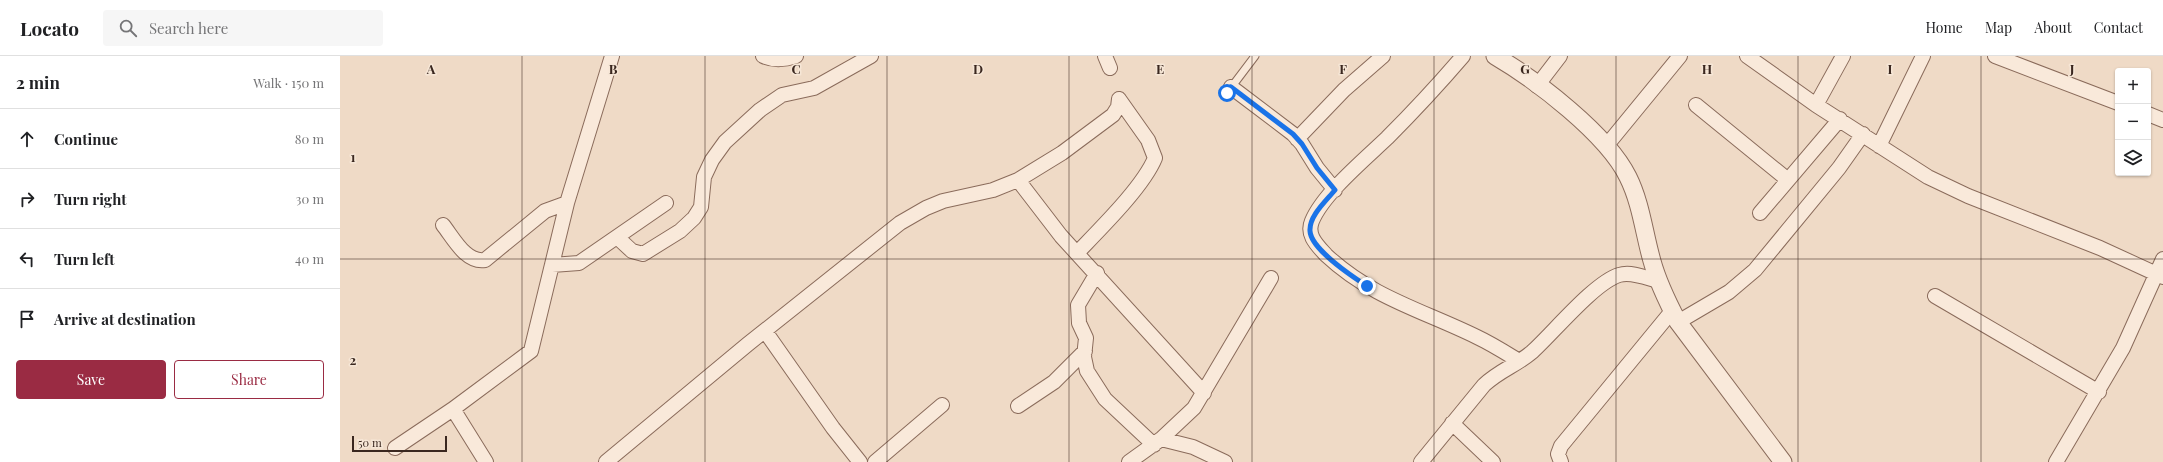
<!DOCTYPE html>
<html lang="en">
<head>
<meta charset="utf-8">
<style>
  :root { --surface:#fff; --page:#f6f6f6; --text:#202124; --muted:#757577; --line:#e0e0e0; --accent:#9a2b43 }
  body { margin:0; font-family:"Playfair Display",serif; background:var(--page); color:var(--text) }
  .controls { position:absolute; right:12px; top:12px; display:grid; overflow:hidden; border-radius:4px; box-shadow:0 1px 3px #0004 }
  .controls button { width:36px; height:36px; display:grid; place-items:center; padding:0; border:0; border-bottom:1px solid var(--line); background:var(--surface); color:var(--text); font:20px sans-serif }
  .scale { position:absolute; left:12px; bottom:10px; width:95px; box-sizing:border-box; padding-left:4px; border:2px solid #3a271f; border-top:0; font-size:11px; line-height:14px; white-space:nowrap; color:#3a271f; -webkit-text-stroke:3px #f6e6d6; paint-order:stroke }
  .stop { position:absolute; width:12px; height:12px; margin:-9px; border:3px solid #1a73e8; border-radius:50%; background:#fff }
  .stop.end { background:#1a73e8; border-color:#fff; box-shadow:0 1px 4px #0008 }
  .list { margin:0; padding:0; list-style:none }
  h2 { display:flex; justify-content:space-between; align-items:center; height:52px; margin:0; padding:0 16px; font-size:17px }
  h2 small { font-size:13px; font-weight:400; color:var(--muted) }
  .list li { display:grid; grid-template-columns:26px 1fr auto; gap:12px; align-items:center; box-sizing:border-box; height:60px; padding:0 16px; border-top:1px solid var(--line) }
  .list b { display:block; font-size:15px; white-space:nowrap }
  .list em { font-size:13px; font-style:normal; color:var(--muted) }
  .actions { display:flex; gap:8px; padding:12px 16px }
  .actions a { flex:1; padding:9px 0; border:1px solid var(--accent); border-radius:4px; text-align:center; font-size:14px; color:var(--accent) }
  .actions .main { background:var(--accent); color:#fff }
  .icon { flex:none; width:22px; height:22px; fill:none; stroke:currentColor; stroke-width:2; stroke-linecap:round; stroke-linejoin:round }
  .map { position:relative; flex:none; width:1823px; height:406px; overflow:hidden }
  header { display:flex; align-items:center; gap:24px; box-sizing:border-box; height:56px; padding:0 20px; background:var(--surface); border-bottom:1px solid var(--line) }
  header strong { font-size:19px }
  nav { display:flex; gap:22px; margin-inline-start:auto; font-size:14px }
  .search { width:280px; height:36px; background:var(--page); display:flex; align-items:center; gap:10px; box-sizing:border-box; padding:0 14px; border-radius:4px; color:var(--muted); font-size:15px }
  main { display:flex }
  aside { flex:1; background:var(--surface) }
  .map>svg:first-child { display:block }
  .lines { fill:none; stroke-linecap:round; stroke-linejoin:round }
  .service-casing { stroke:#8a6b5b; stroke-width:9 }
  .minor-casing { stroke:#8a6b5b; stroke-width:16 }
  .tertiary-casing { stroke:#8a6b5b; stroke-width:19 }
  .service { stroke:#f9e9da; stroke-width:7 }
  .minor { stroke:#f9e9da; stroke-width:14 }
  .tertiary { stroke:#f9e9da; stroke-width:17 }
  .route { stroke:#1a73e8; stroke-width:5 }
  .grid { fill:none; stroke:#3a271f; stroke-width:1; stroke-opacity:0.55 }
  .grid-label { font-size:13px; text-anchor:middle; font-weight:bold; fill:#3a271f; stroke:#f6e6d6; stroke-width:3; stroke-linejoin:round; paint-order:stroke }
</style>
</head>
<body>
<header>
<strong>Locato</strong>
<div class="search"><svg class="icon" aria-label="search" viewBox="0 0 24 24"><circle cx="10" cy="10" r="6"/><path d="M15 15l6 6"/></svg>Search here</div>
<nav><a>Home</a><a>Map</a><a>About</a><a>Contact</a></nav>
</header>
<main>
<aside>
<h2>2 min<small>Walk · 150 m</small></h2>
<ul class="list">
<li><svg class="icon" aria-label="ahead" viewBox="0 0 24 24"><path d="M12 20V5M6 11l6-6 6 6"/></svg><div><b>Continue</b></div><em>80 m</em></li>
<li><svg class="icon" aria-label="right" viewBox="0 0 24 24"><path d="M7 20v-9h11M14 6l5 5-5 5"/></svg><div><b>Turn right</b></div><em>30 m</em></li>
<li><svg class="icon" aria-label="left" viewBox="0 0 24 24"><path d="M17 20v-9H6M10 6l-5 5 5 5"/></svg><div><b>Turn left</b></div><em>40 m</em></li>
<li><svg class="icon" aria-label="arrive" viewBox="0 0 24 24"><path d="M6 21V4h12l-3 4 3 4H6"/></svg><div><b>Arrive at destination</b></div></li>
</ul>
<div class="actions"><a class="main">Save</a><a>Share</a></div>
</aside>
<div class="map">
<svg width="1823" height="406" viewBox="0 0 1823 406">
  <rect width="100%" height="100%" fill="#efdac6"/>
  <g class="lines">
    <g class="service-casing">
      <path id="service" d="M887,37L915,0"/>
    </g>
    <g class="minor-casing">
      <path id="minor" d="M423,0C434,5 444,4 456,0
        M765,0L770,12
        M1123,0C1099,28 1073,56 1047,82C1025,103 983,138 972,165C966,179 977,189 986,199C1032,242 1082,254 1137,281C1152,288 1166,297 1179,305
        M1407,0L1476,49L1588,121L1628,140L1760,192L1823,221
        M1655,0L1778,47
        M1197,30L1220,0
        M891,31L953,78L962,88L977,112L995,134
        M1356,49L1448,124
        M1476,49L1503,0
        M1808,58L1823,64
        M957,83L1004,34L1043,0
        M1267,89L1340,0
        M1539,90L1583,0
        M678,124L721,180L864,337
        M1420,157L1500,63
        M103,169C114,183 126,207 145,204L205,155L227,147
        M278,182L292,195L303,198L340,175L354,162L361,151L364,121L372,104L385,86L420,54L442,39L474,32L531,0
        M737,197C760,173 803,131 815,102L808,84L779,43
        M212,209L239,207L326,147
        M757,217L738,249L739,267L746,282L744,301L747,315L765,343L814,389
        M1595,240L1759,336
        M1338,266L1389,236L1415,214L1499,112L1523,78
        M425,275L493,372L520,406
        M678,350L714,326L745,295
        M1112,367L1153,406
        M821,383L854,352L931,222
        M55,392L113,353
        M146,406L113,353L191,295L227,147L272,0
        M266,406L408,288L560,167L586,152L603,145L653,134L678,124L722,97L773,59L778,51L779,43
        M535,406L602,349
        M789,406L821,383L853,391L885,406
        M1081,406L1144,329C1160,314 1177,309 1192,296C1214,276 1254,227 1279,219C1291,215 1307,222 1318,225
        M1221,406L1218,398L1221,390L1332,255
        M1716,406L1783,292L1823,203"/>
    </g>
    <g class="tertiary-casing">
      <path id="tertiary" d="M1155,0C1196,24 1267,78 1288,121C1301,147 1304,177 1312,205C1318,227 1328,247 1338,266L1443,406"/>
    </g>
    <use href="#service" class="service"/>
    <use href="#minor" class="minor"/>
    <use href="#tertiary" class="tertiary"/>
  </g>
  <g class="lines">
    <path class="route" d="M887,37L891,31L953,78L962,88L977,112L995,134C986,145 969,160 970,175C971,193 1013,221 1027,230"/>
  </g>
  <path class="grid" d="M182,0V406M365,0V406M547,0V406M729,0V406M912,0V406M1094,0V406M1276,0V406M1458,0V406M1641,0V406M0,203H1823"/>
  <g class="grid-label">
    <text x="91" y="18">A</text>
    <text x="273" y="18">B</text>
    <text x="456" y="18">C</text>
    <text x="638" y="18">D</text>
    <text x="820" y="18">E</text>
    <text x="1003" y="18">F</text>
    <text x="1185" y="18">G</text>
    <text x="1367" y="18">H</text>
    <text x="1550" y="18">I</text>
    <text x="1732" y="18">J</text>
    <text x="13" y="106">1</text>
    <text x="13" y="309">2</text>
  </g>
</svg>
<div class="controls">
<button>+</button>
<button>−</button>
<button><svg class="icon" aria-label="layers" viewBox="0 0 24 24"><path d="M12 4l9 5-9 5-9-5zM3 14l9 5 9-5"/></svg></button>
</div>
<div class="scale">50 m</div>
<div class="stop" style="left:887px;top:37px"></div>
<div class="stop end" style="left:1027px;top:230px"></div>
</div>
</main>
</body>
</html>
